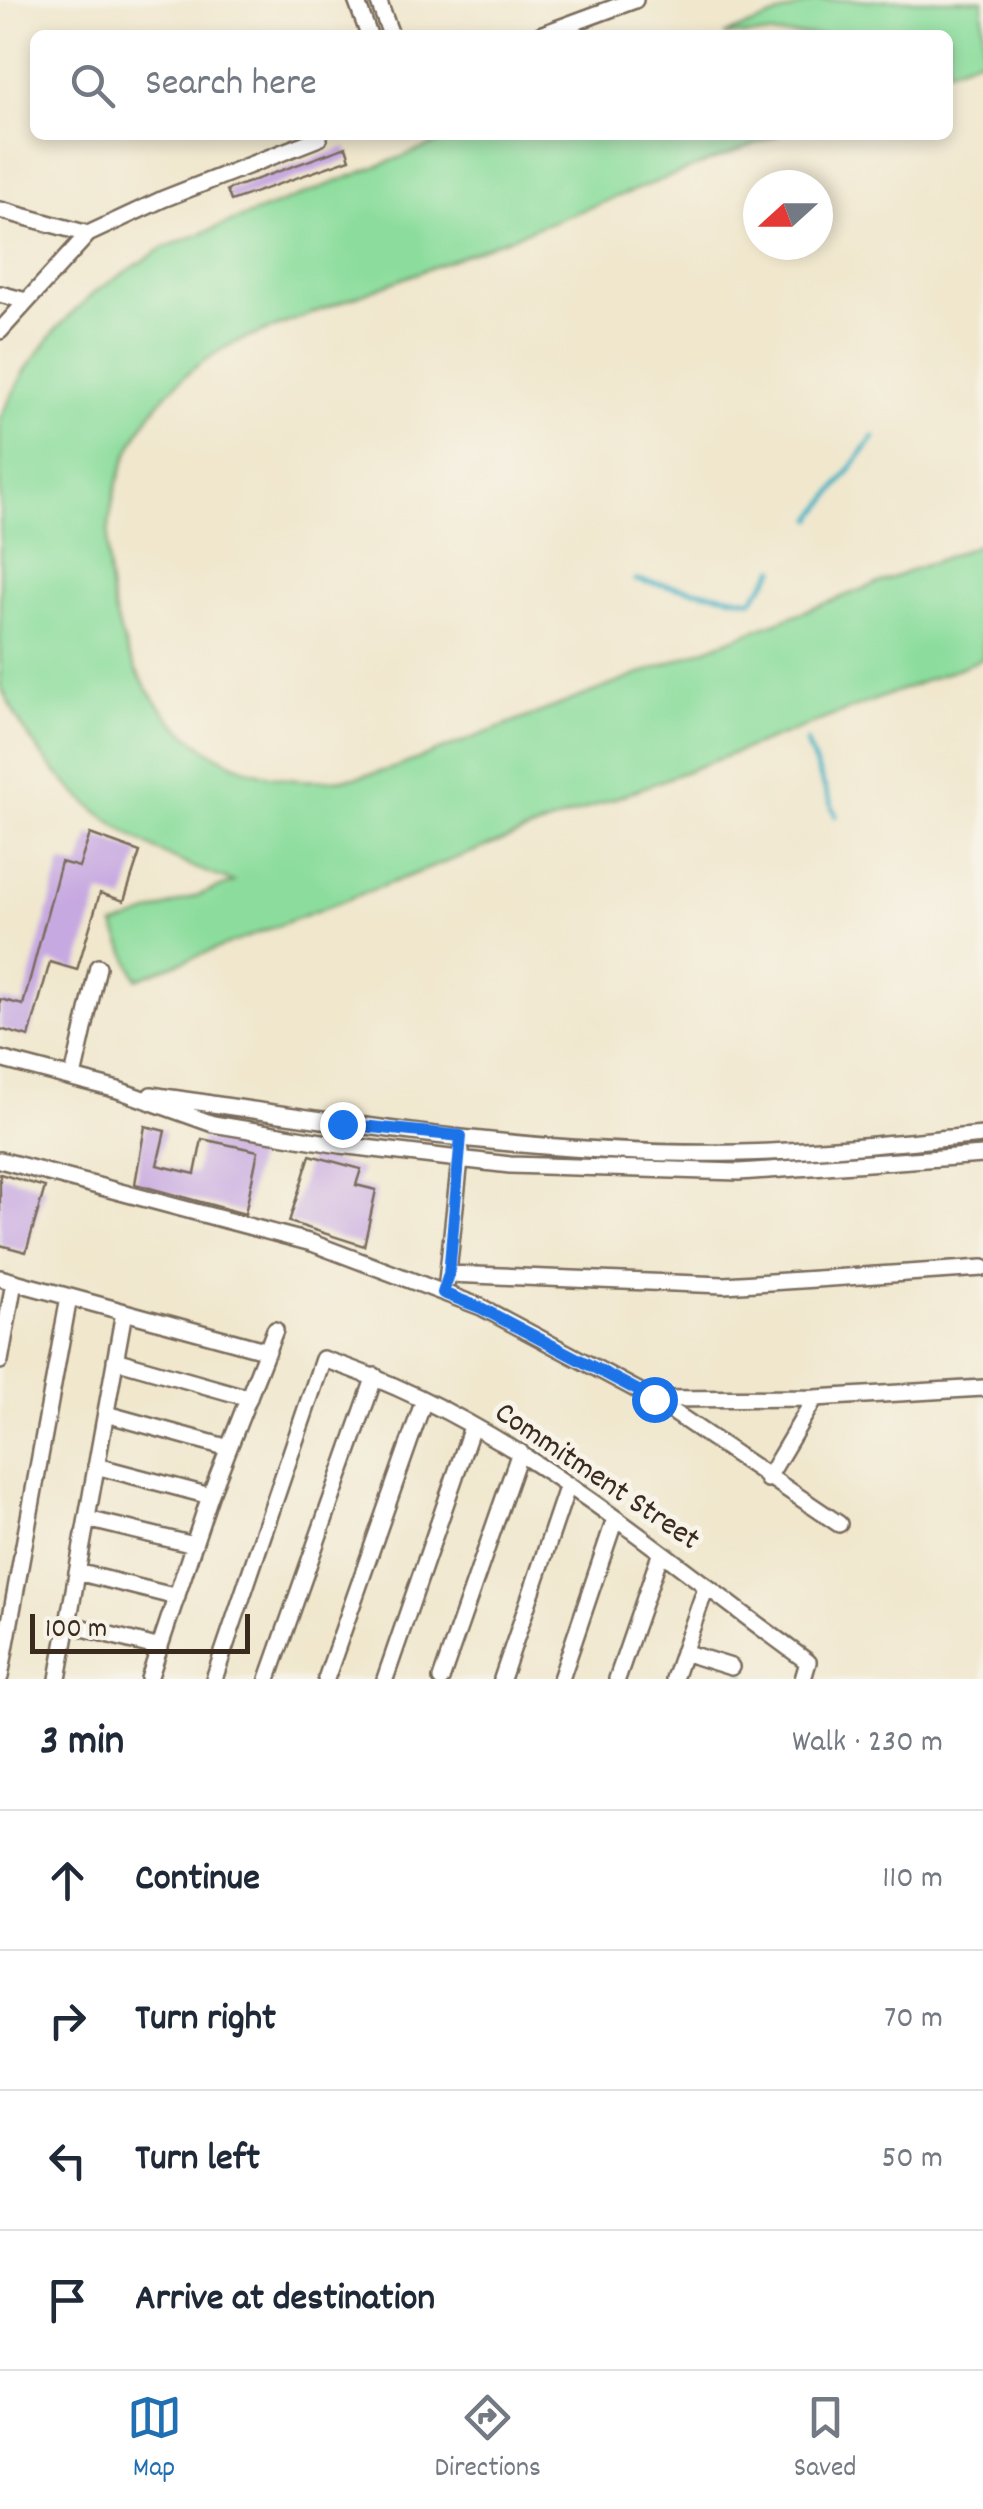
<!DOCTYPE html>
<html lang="en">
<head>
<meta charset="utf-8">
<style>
  :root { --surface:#fff; --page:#f2f2f3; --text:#1f2937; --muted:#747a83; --line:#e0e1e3; --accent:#1f6fb2 }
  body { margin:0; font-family:Dekko,sans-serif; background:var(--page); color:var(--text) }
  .compass { position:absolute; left:743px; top:170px; width:90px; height:90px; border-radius:50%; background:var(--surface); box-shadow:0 5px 15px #0003; rotate:249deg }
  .scale { position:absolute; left:30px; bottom:25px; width:220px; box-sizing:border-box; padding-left:10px; border:5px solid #3b2a1e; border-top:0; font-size:28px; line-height:35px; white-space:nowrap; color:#3b2a1e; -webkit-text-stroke:8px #f7f3e8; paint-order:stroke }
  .stop { position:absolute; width:30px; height:30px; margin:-22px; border:8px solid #1a73e8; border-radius:50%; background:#fff }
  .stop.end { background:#1a73e8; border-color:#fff; box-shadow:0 2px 10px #0008 }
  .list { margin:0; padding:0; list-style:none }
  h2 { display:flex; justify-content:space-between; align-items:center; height:130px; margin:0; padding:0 40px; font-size:42px }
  h2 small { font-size:32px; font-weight:400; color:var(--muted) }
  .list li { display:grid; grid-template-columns:65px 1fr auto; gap:30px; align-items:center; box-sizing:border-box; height:140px; padding:0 40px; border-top:2px solid var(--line) }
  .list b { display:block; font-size:38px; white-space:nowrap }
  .list em { font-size:32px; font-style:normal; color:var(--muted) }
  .icon { flex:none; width:55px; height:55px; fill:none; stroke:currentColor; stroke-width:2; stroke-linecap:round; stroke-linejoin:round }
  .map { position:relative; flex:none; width:983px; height:1679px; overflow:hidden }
  .search { position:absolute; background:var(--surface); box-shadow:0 5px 15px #0003; left:30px; right:30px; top:30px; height:110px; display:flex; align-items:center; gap:25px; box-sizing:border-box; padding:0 35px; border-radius:15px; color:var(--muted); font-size:38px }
  .sheet { height:690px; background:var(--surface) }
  nav { display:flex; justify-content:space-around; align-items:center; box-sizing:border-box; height:140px; border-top:2px solid var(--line); background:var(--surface); font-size:28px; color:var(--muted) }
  nav a { display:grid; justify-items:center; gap:5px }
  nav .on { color:var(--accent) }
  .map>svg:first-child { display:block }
  .green { fill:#8cdd9d; stroke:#64845e; stroke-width:2.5 }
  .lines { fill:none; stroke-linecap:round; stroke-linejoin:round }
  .stream { stroke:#47b2c4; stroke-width:5 }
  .building { fill:#c7a9e1 }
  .minor-casing { stroke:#7a6c5b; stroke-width:20 }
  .minor { stroke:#fff; stroke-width:15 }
  .route { stroke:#1a73e8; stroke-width:12 }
  .labels { text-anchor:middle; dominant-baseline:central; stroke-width:10; stroke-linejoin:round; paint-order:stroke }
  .street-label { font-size:32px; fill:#3b2a1e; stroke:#f7f3e8 }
</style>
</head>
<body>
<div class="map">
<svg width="983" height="1679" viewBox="0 0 983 1679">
  <rect width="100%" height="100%" fill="#f7f3e8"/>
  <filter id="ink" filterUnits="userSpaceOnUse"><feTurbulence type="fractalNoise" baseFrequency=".01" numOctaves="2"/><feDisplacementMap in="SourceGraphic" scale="20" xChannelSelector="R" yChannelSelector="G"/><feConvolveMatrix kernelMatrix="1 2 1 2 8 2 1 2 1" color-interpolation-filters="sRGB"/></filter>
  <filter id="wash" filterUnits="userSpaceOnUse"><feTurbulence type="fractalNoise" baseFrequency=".0048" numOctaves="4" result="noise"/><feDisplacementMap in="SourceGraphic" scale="40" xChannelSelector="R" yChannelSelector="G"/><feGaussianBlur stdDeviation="2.25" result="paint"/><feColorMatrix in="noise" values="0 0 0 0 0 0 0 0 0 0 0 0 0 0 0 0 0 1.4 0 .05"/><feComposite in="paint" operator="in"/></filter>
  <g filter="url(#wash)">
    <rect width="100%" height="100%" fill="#f0e7cd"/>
    <path class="green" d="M817,0H983V57L948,70V35H724Z
      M459,135H779L234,343C0,462 112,859 397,767L983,543V659L137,979L114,926L234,882C128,848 47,788 0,685V418L25,371L57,328L96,291L163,248Z"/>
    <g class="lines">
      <path class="stream" d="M813,519L874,437
        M636,580L752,600L775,569
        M806,741L836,816
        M742,1679L744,1674"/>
    </g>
    <g id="blocks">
      <path class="building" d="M346,147L350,159L231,201L227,190Z
        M90,834L140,852L124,901L100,893L77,970L50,962L29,1037L0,1029V999L23,1005L61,862L79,867Z
        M145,1126L165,1131L157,1165L195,1174L202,1139L258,1151L245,1214L135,1184Z
        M310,1155L361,1169L356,1185L376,1190L364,1246L289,1222Z
        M0,1174L45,1187L26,1252L0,1245Z"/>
    </g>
  </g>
  <g filter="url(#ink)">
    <use href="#blocks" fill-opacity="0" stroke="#7a6c5b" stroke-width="2.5"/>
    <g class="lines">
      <g class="minor-casing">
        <path id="minor" d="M356,0L369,35
          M378,0L391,35
          M540,35L635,0
          M0,210L88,234
          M0,294L26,301
          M0,331L88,234L163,199L319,138
          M0,1059L118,1090L213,1124L340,1145L510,1165L739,1172L983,1155
          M73,1077L98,967
          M151,1095C343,1123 546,1157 740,1153C821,1151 902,1142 983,1135
          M0,1160L312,1243L481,1307L654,1399L815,1398L983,1388
          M449,1274L724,1285L983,1268
          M0,1278L268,1351
          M447,1281L461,1150
          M115,1360L249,1398
          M0,1361L14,1282
          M654,1399L839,1524
          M106,1414L229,1448
          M96,1466L210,1496
          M767,1479L815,1398
          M87,1519L194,1545
          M77,1572L177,1597
          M68,1624L160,1648
          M683,1652L731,1667
          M0,1677L69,1297
          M58,1679L124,1312
          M149,1679L210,1496L275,1330
          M214,1679L323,1359C507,1418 654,1551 808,1662L803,1679
          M268,1679L375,1376
          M326,1679L424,1400
          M385,1679L472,1427
          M441,1679L520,1452
          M502,1679L568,1485
          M561,1679L615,1519
          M617,1679L661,1552
          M674,1679L706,1587"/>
      </g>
      <use href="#minor" class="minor"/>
    </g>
  </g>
  <g class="lines" filter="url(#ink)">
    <path class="route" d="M342,1124L461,1136L449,1274L443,1293L481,1308L654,1399"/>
  </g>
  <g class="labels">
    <g class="street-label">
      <text transform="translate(596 1478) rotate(34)">Commitment Street</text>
    </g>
  </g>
</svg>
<svg class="compass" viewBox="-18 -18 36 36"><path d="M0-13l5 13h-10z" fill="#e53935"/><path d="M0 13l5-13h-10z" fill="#747a83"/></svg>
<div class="scale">100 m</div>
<div class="stop" style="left:654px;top:1399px"></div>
<div class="stop end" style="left:342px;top:1124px"></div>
<div class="search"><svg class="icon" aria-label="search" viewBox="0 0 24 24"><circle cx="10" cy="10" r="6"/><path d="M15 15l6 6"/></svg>Search here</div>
</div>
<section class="sheet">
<h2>3 min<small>Walk · 230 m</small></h2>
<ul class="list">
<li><svg class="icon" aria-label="ahead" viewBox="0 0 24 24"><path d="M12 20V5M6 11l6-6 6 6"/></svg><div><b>Continue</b></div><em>110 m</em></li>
<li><svg class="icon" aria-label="right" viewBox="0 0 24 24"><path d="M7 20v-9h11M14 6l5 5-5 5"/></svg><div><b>Turn right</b></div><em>70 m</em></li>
<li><svg class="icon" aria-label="left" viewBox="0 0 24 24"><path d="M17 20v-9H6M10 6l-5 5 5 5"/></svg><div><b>Turn left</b></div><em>50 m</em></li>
<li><svg class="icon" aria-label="arrive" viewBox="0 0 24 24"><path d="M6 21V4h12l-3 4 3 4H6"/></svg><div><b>Arrive at destination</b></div></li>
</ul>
</section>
<nav>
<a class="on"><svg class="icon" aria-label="map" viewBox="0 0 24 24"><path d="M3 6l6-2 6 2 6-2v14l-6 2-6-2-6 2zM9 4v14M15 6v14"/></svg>Map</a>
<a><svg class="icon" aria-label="directions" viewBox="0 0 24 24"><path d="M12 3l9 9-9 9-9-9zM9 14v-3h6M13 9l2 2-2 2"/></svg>Directions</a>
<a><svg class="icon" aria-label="saved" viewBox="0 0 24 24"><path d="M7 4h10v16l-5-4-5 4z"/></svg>Saved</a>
</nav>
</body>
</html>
